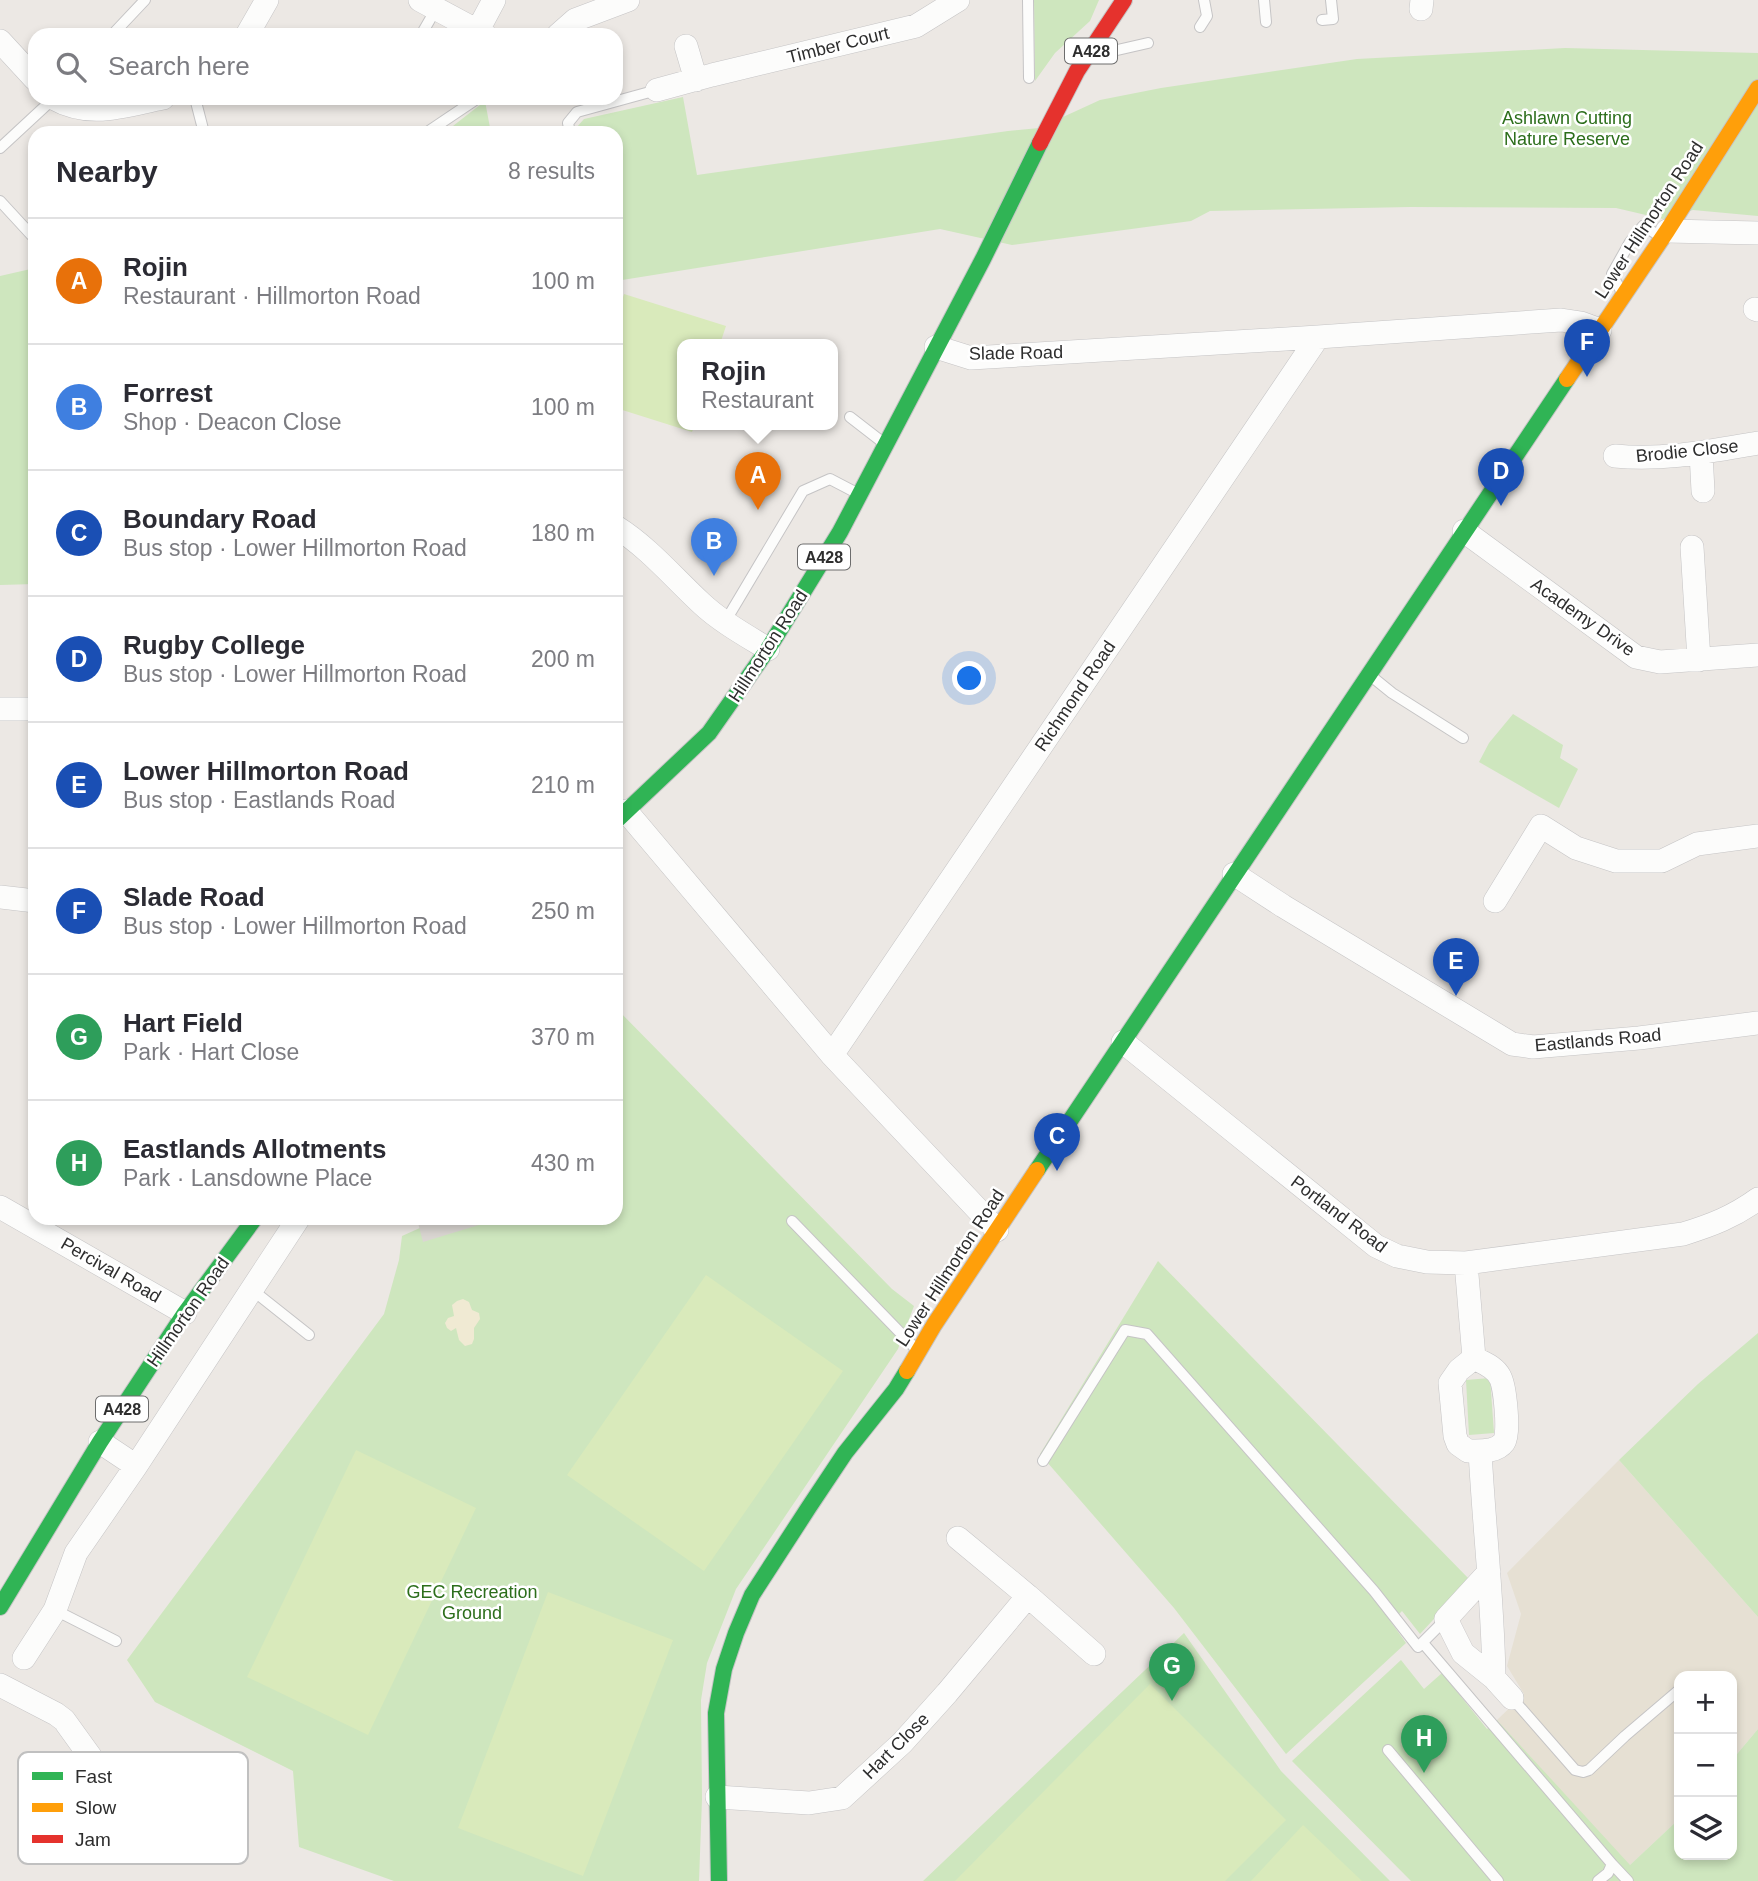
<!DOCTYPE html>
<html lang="en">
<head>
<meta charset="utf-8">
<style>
  :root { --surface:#fff; --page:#f7f7f7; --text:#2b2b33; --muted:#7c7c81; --line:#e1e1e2; --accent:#ea580c }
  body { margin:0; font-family:Arial,sans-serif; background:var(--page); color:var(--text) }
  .controls { position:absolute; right:21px; bottom:21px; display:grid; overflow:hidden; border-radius:14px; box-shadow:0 4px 10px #0003 }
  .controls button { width:63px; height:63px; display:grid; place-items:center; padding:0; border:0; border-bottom:2px solid var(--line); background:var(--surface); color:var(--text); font:35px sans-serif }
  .you { position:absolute; left:970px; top:679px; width:24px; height:24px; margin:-18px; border:5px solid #fff; border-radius:50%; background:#1a73e8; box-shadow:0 0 0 10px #1a73e833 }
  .badge { display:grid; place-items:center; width:46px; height:46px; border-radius:50%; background:var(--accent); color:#fff; font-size:23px; font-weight:700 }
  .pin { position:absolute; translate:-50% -58px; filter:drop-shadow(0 2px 4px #0008) }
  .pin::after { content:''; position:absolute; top:37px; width:24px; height:21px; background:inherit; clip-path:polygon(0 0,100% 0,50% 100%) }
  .popup { position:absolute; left:677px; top:339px; width:161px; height:91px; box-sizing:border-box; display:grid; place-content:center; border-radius:14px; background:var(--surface); filter:drop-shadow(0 2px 5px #0005); font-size:23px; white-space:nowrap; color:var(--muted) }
  .popup b { font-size:26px; color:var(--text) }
  .popup::after { content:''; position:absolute; left:50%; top:100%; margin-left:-14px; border:14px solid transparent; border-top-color:var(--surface) }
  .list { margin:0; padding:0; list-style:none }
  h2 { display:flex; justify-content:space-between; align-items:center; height:91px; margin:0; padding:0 28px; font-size:30px }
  h2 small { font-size:23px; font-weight:400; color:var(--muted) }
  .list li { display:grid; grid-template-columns:46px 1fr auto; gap:21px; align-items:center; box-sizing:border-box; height:126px; padding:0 28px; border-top:2px solid var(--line) }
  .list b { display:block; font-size:26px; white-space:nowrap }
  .list p { margin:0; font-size:23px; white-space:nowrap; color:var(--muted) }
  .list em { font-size:23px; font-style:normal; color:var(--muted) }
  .icon { flex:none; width:38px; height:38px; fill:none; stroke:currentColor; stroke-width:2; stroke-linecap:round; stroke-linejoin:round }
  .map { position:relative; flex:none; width:1758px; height:1881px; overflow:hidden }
  .search { position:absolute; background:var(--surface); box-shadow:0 4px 10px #0003; left:28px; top:28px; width:595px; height:77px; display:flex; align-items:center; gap:18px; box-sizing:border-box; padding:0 24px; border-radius:21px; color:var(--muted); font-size:26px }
  .panel { position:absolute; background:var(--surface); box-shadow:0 4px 10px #0003; left:28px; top:126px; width:595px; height:1099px; border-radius:21px }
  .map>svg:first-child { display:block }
  .education { fill:#e6e0d3 }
  .green { fill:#cee6be }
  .sand { fill:#f0ead3 }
  .pitch { fill:#d9eabb }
  .plaza { fill:#dad6d2 }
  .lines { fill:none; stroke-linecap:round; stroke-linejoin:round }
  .lane-casing { stroke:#c5c4c5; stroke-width:12 }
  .street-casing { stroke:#c5c4c5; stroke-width:24 }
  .fast-casing { stroke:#c5c4c5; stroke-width:18 }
  .slow-casing { stroke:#c5c4c5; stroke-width:18 }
  .jam-casing { stroke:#c5c4c5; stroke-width:18 }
  .lane { stroke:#fcfcfb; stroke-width:10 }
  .street { stroke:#fcfcfb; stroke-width:23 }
  .fast { stroke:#30b455; stroke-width:16 }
  .slow { stroke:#ff9f0a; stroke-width:16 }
  .jam { stroke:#e5322d; stroke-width:16 }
  .labels { text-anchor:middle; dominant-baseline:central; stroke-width:5; stroke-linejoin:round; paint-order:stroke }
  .shield { fill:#fff; stroke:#6d6d6d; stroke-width:2 }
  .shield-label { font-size:16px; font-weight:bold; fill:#2e2e2e }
  .street-label { font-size:18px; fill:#2e2e2e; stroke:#fff }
  .park-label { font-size:18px; fill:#2c6e1b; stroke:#fff }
  .key { fill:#fff; stroke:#c0c0c0; stroke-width:2 }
  .key-label { font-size:19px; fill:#2e2e2e }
</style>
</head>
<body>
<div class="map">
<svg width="1758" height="1881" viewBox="0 0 1758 1881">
  <rect width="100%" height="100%" fill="#ece8e4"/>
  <path class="education" d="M1619,1460L1758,1617V1729L1732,1760V1676H1679V1819L1629,1866L1497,1720L1524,1694L1507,1666L1521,1614L1507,1573Z"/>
  <path class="green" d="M1034,0H1099L1090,21L1055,53L1035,81Z
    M1565,48L1758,53V216L1693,210L1663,219L1616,208L1410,207L1210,211L1191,221L1012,245L940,229L616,281V133H577L576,128L584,119L683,97L697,175L1008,131L1039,128L1100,100L1161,88L1357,59Z
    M485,101L491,133H444Z
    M35,268V584L0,585V276Z
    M1513,714L1563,745L1560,758L1578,769L1559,808L1479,762L1489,743Z
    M616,1008L892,1289L914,1306L898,1349L736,1589L707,1663L701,1700L702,1799L699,1881H394L299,1847L293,1771L155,1702L127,1660L384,1314L399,1260L402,1236L442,1218H616Z
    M1158,1261L1470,1580L1420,1634L1402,1611L1391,1622L1406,1643L1286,1754L1174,1608L1040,1454Z
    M1758,1333V1617L1619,1460L1698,1384Z
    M1490,1378L1494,1433L1469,1435L1466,1380Z
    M1184,1633L1281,1771L1390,1881H923Z
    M1401,1660L1424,1689L1442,1673L1487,1729L1497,1720L1630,1865L1679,1819V1855H1732V1760L1758,1729V1881H1411L1292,1761Z"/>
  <path class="sand" d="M463,1299L469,1302L472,1310L479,1313L480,1319L474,1328V1339L472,1344L465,1346L459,1340L456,1328L451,1331L447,1328L445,1323L448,1318L454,1316L452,1305L457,1301Z"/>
  <path class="pitch" d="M624,294L726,326L720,344H683V424H695L692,432L616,408V318Z
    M706,1275L843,1371L704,1571L567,1475Z
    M356,1450L476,1508L368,1735L247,1677Z
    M548,1592L673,1640L583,1876L458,1828Z
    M1150,1684L1286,1820L1225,1881H955Z
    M1303,1825L1362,1881H1251Z"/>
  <path class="plaza" d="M419,1218H490L492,1221L423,1242L417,1219Z"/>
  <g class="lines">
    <g class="lane-casing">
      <path id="lane" d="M1028,0L1029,78
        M1264,0L1266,22
        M1322,20L1333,19L1331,0
        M1200,27L1207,16L1204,0
        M112,35L145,0
        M421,35L436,9
        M1100,50L1113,51L1148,43
        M195,98L204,133
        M426,133L478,98
        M570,133L568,123L577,112L657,90
        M0,148L54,98
        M0,201L35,239
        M1621,291L1612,274L1630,242L1643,226L1660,236
        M850,417L881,441
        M725,622L803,491L830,479L853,491
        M1371,676L1392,693L1463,738
        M792,1221L916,1349
        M251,1289L309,1335
        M1043,1461L1125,1330L1147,1334L1374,1591L1418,1647L1446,1619
        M55,1610L116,1641
        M1423,1643L1612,1864L1608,1873L1598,1881
        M1512,1698L1575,1770L1583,1772L1589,1770L1625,1736L1679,1690
        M1388,1750L1498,1881
        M1612,1864L1628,1881"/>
    </g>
    <g class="street-casing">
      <path id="street" d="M420,0L485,35
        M1421,9L1422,0
        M478,30L494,0
        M247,35L267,0
        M558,35L575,20L628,0
        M0,41L35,79
        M686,46L696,80
        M657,90L712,75L916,26L958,0
        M53,98C90,119 123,106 163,98
        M1667,231L1758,233
        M1755,309L1758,310
        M936,347L971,358L1318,337L1561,320L1581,323L1600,330
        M1701,453L1703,491
        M1615,456C1663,461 1711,451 1758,443
        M616,527C648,547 673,577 701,603C720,621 745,635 768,649
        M1464,531L1636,657L1660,662L1758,655
        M1692,547L1699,660
        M0,709H35
        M626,811L832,1055L997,1230
        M1234,874L1283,906L1512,1044L1533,1047L1639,1038L1758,1023
        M0,897L35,901
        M1495,901L1541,826L1576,848L1616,861H1662L1697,844L1758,836
        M1123,1042L1376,1246L1397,1256L1427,1262L1466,1263L1683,1234C1712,1225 1733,1217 1758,1199
        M832,1055L1318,337
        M0,1207L185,1313
        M1466,1263L1474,1358
        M1474,1358C1484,1363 1495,1367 1500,1377C1505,1386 1510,1434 1504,1442C1496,1453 1479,1451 1468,1451L1458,1444L1455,1436L1450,1383L1459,1370Z
        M1480,1451C1484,1527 1493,1602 1494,1678L1512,1698
        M136,1466L298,1219
        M1489,1572L1446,1619L1463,1653L1494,1678
        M1028,1596L1094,1654
        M24,1658L55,1610L76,1553L136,1466L100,1442
        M0,1685L56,1714L64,1720L95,1763L171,1807
        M717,1797L809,1803L842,1798L902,1743L947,1693L1028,1596L958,1538"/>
    </g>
    <g class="fast-casing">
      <path id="fast" d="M616,821L709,733L768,649L840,532L983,259L1040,143
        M1037,1170L1567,379
        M0,1607L100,1442L185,1313L255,1218
        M719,1881L716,1713L724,1669L736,1633L752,1595L809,1507L845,1453L896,1389L907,1371"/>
    </g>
    <g class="slow-casing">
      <path id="slow" d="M1567,379L1667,231L1758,88
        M907,1371L934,1325L1037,1170"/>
    </g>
    <g class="jam-casing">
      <path id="jam" d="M1040,143L1077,71L1124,0"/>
    </g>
    <use href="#lane" class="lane"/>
    <use href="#street" class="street"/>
    <use href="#fast" class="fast"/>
    <use href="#slow" class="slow"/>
    <use href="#jam" class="jam"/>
  </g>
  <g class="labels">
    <g class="shield">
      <rect x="1065" y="38.5" width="52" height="25" rx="5"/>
      <rect x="798" y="544.5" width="52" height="25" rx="5"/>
      <rect x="96" y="1396.5" width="52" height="25" rx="5"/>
    </g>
    <g class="shield-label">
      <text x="1091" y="51">A428</text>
      <text x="824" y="557">A428</text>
      <text x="122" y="1409">A428</text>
    </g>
    <g class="street-label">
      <text transform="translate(838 45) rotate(-14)">Timber Court</text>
      <text transform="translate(1649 220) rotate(-57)">Lower Hillmorton Road</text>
      <text transform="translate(1016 353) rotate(-1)">Slade Road</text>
      <text transform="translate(1687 451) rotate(-6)">Brodie Close</text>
      <text transform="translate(1583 617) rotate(35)">Academy Drive</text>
      <text transform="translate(768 646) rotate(-57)">Hillmorton Road</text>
      <text transform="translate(1075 696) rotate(-56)">Richmond Road</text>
      <text transform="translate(1598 1040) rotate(-5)">Eastlands Road</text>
      <text transform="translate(1339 1214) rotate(37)">Portland Road</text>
      <text transform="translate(950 1268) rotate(-57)">Lower Hillmorton Road</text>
      <text transform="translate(111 1270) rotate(30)">Percival Road</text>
      <text transform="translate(188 1312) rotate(-55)">Hillmorton Road</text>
      <text transform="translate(896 1746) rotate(-45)">Hart Close</text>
    </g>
    <g class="park-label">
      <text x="1567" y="118">Ashlawn Cutting<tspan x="1567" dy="21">Nature Reserve</tspan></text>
      <text x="472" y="1592">GEC Recreation<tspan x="472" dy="21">Ground</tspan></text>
    </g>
  </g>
  <rect x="18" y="1752" width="230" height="112" rx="10" class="key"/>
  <rect x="32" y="1772" width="31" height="8" fill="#30b455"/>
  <rect x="32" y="1803" width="31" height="9" fill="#ff9f0a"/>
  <rect x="32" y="1835" width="31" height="8" fill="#e5322d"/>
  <g class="key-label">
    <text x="75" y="1783">Fast</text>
    <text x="75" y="1814">Slow</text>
    <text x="75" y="1846">Jam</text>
  </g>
</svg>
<div class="controls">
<button>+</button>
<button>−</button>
<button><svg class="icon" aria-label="layers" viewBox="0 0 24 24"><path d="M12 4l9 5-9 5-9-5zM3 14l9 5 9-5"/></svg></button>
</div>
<div class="you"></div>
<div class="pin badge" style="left:758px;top:510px;background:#e8710a">A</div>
<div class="popup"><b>Rojin</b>Restaurant</div>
<div class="pin badge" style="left:714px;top:576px;background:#3f7fe0">B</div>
<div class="pin badge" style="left:1057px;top:1171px;background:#1a4fb4">C</div>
<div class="pin badge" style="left:1501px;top:506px;background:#1a4fb4">D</div>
<div class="pin badge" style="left:1456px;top:996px;background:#1a4fb4">E</div>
<div class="pin badge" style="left:1587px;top:377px;background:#1a4fb4">F</div>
<div class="pin badge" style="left:1172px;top:1701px;background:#2e9e5b">G</div>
<div class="pin badge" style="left:1424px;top:1773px;background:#2e9e5b">H</div>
<div class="search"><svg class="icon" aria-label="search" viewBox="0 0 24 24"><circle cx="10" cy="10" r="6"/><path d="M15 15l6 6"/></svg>Search here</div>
<section class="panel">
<h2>Nearby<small>8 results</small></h2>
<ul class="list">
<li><span class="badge" style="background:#e8710a">A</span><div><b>Rojin</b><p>Restaurant · Hillmorton Road</p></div><em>100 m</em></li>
<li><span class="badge" style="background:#3f7fe0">B</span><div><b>Forrest</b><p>Shop · Deacon Close</p></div><em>100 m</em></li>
<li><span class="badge" style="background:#1a4fb4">C</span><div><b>Boundary Road</b><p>Bus stop · Lower Hillmorton Road</p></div><em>180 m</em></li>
<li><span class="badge" style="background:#1a4fb4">D</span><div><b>Rugby College</b><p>Bus stop · Lower Hillmorton Road</p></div><em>200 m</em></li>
<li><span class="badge" style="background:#1a4fb4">E</span><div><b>Lower Hillmorton Road</b><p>Bus stop · Eastlands Road</p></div><em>210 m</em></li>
<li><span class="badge" style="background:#1a4fb4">F</span><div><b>Slade Road</b><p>Bus stop · Lower Hillmorton Road</p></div><em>250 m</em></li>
<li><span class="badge" style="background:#2e9e5b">G</span><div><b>Hart Field</b><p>Park · Hart Close</p></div><em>370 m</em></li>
<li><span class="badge" style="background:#2e9e5b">H</span><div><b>Eastlands Allotments</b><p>Park · Lansdowne Place</p></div><em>430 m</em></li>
</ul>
</section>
</div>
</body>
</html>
